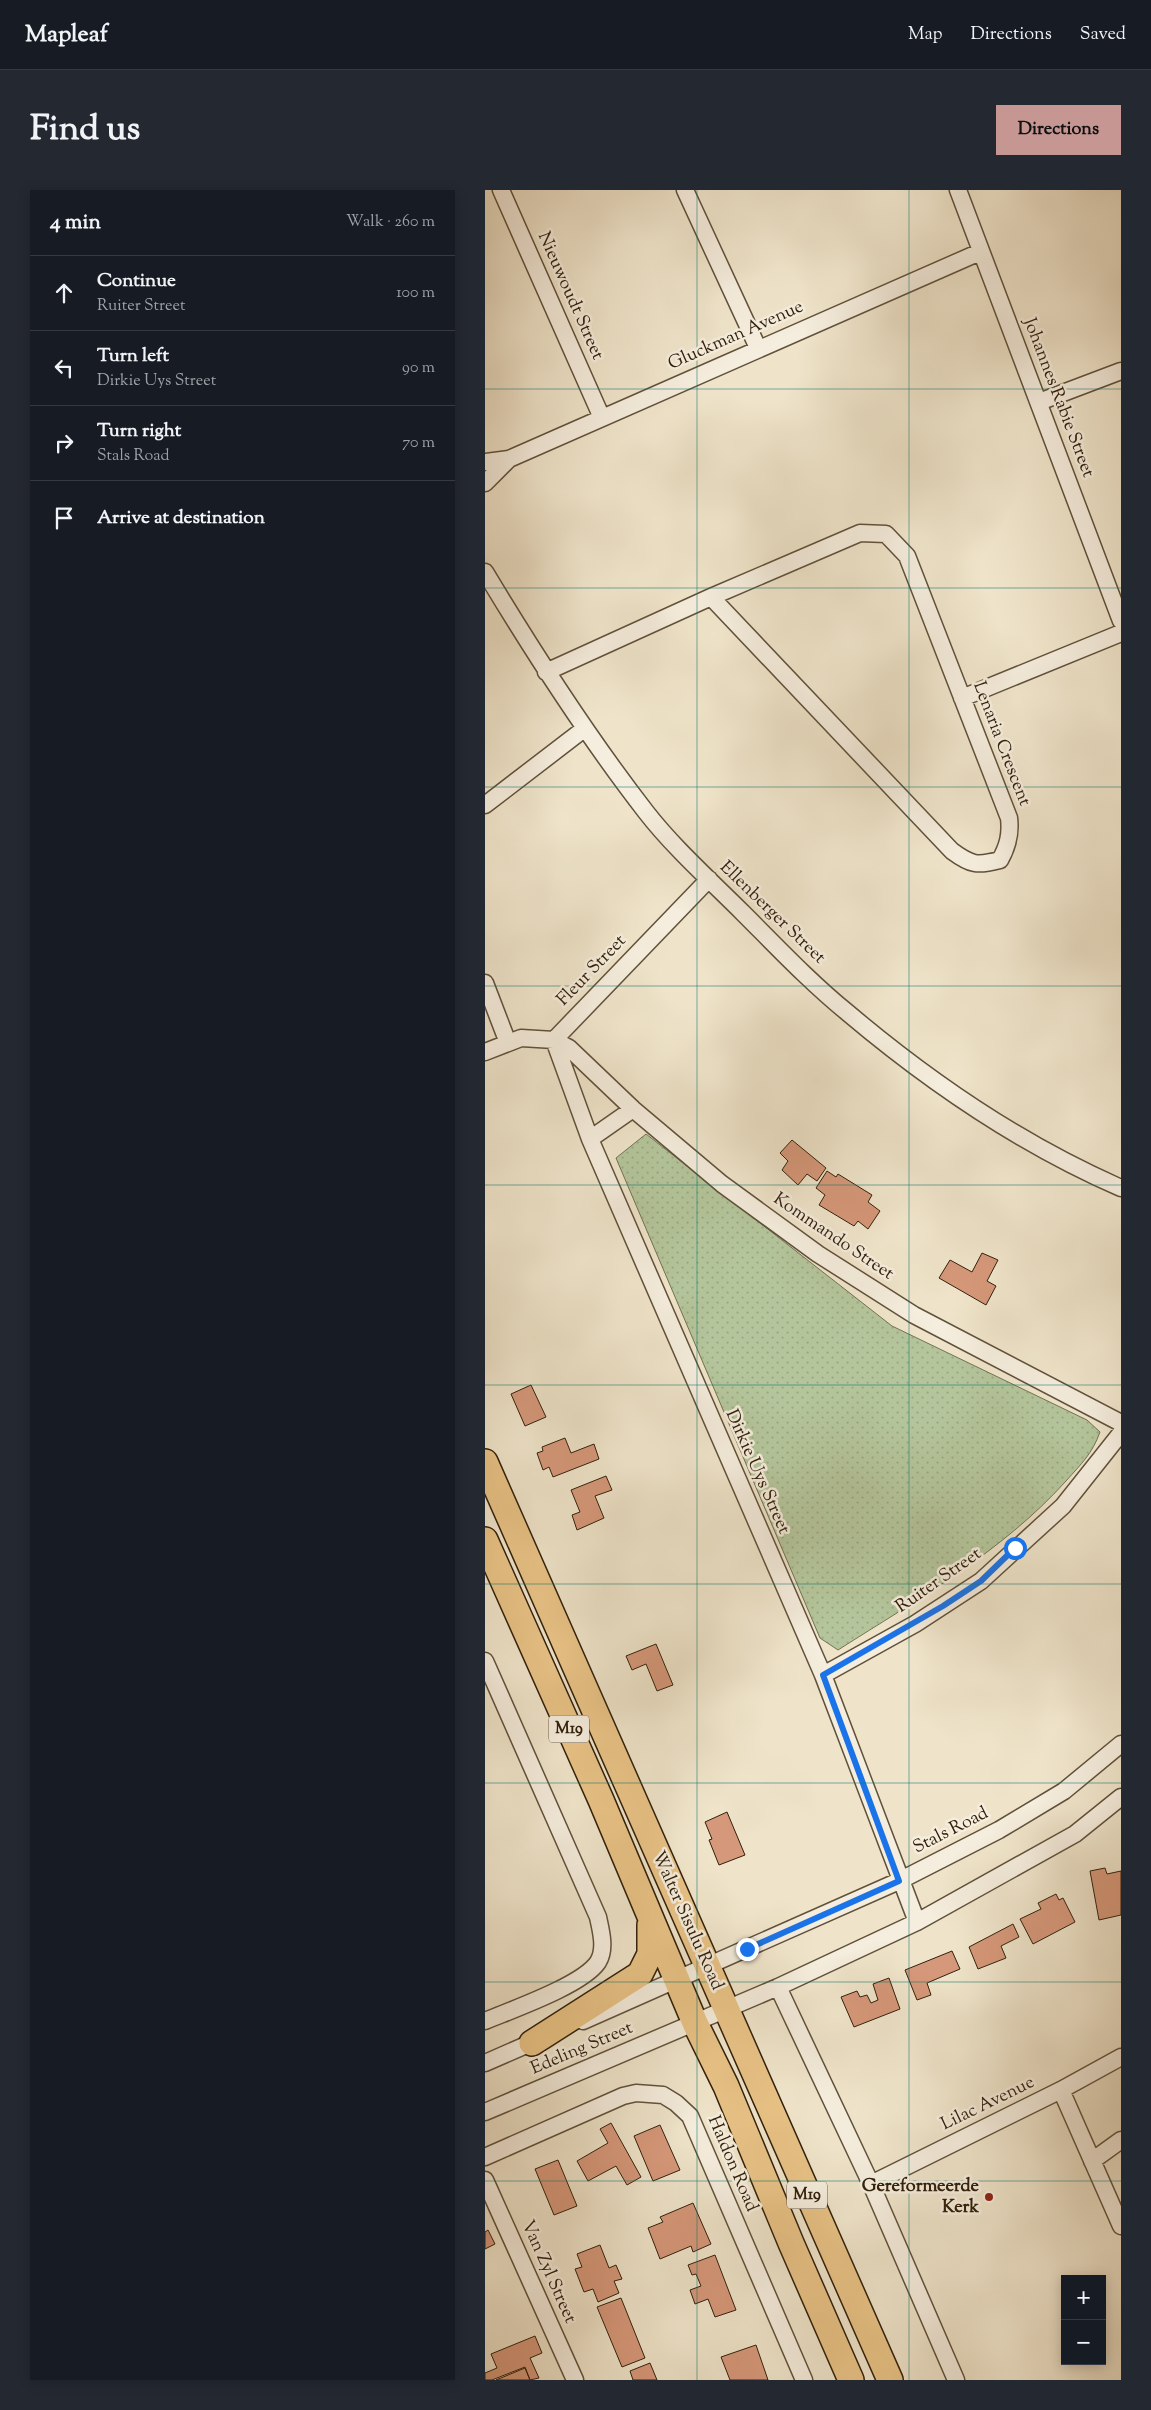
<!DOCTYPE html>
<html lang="en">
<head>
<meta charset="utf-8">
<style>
  :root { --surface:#171b24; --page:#242831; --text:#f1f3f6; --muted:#9ea1a6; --line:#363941; --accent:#c59692 }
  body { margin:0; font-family:"Sorts Mill Goudy",serif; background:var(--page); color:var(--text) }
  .controls { position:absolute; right:15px; bottom:15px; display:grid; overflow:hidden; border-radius:0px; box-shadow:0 2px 12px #0003 }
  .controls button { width:45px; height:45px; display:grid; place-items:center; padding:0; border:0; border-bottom:1px solid var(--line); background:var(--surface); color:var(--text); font:25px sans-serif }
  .stop { position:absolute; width:15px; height:15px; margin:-11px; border:4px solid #1a73e8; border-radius:50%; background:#fff }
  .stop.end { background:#1a73e8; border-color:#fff; box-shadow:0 1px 5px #0008 }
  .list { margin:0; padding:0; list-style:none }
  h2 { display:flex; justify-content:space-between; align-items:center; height:65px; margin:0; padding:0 20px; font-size:21px }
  h2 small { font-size:16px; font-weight:400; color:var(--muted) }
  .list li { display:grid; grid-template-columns:32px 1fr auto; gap:15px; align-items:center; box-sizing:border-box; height:75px; padding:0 20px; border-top:1px solid var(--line) }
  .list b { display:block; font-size:19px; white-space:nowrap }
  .list p { margin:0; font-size:16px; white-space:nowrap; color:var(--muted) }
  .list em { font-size:16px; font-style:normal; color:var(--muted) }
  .icon { flex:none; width:28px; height:28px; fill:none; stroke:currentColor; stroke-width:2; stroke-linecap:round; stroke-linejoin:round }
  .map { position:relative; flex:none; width:636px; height:2190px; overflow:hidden; border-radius:0px }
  header { display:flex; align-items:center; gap:30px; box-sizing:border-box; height:70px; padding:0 25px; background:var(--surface); border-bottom:1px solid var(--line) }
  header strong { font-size:24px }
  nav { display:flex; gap:28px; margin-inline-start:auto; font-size:18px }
  .intro { display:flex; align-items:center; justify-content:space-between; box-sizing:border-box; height:120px; padding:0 30px }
  h1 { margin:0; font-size:35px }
  .button { padding:12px 22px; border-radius:0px; background:var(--accent); color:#111; font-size:18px; font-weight:700 }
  main { display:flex; gap:30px; padding:0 30px }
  aside { flex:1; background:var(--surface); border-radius:0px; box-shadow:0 2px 12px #0003 }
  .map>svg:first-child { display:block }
  .grass { fill:url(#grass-dots); stroke:#727253 }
  .building { fill:#d6987a; stroke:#31200b }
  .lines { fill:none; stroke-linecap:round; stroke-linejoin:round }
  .minor-casing { stroke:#60513b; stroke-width:19 }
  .highway-casing { stroke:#31200b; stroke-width:28 }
  .minor { stroke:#f5eddd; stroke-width:16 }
  .highway { stroke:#e8c285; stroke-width:25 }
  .route { stroke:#1a73e8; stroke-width:6 }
  .grid { fill:none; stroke:#0f766e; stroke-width:1; stroke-opacity:0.55 }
  .poi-dot { fill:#8f2418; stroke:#f5eddd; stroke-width:2 }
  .labels { text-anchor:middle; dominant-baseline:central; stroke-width:5; stroke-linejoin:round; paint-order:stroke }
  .shield { fill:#f5eddd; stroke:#6c5e4a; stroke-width:1 }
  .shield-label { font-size:16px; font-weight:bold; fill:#31200b }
  .street-label { font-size:18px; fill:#31200b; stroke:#f5eddd }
  .poi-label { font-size:18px; font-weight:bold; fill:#31200b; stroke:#f5eddd; text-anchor:end }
</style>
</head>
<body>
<header>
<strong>Mapleaf</strong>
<nav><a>Map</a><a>Directions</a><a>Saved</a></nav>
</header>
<div class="intro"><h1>Find us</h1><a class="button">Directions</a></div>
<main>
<aside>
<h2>4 min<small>Walk · 260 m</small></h2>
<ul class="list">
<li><svg class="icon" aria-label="ahead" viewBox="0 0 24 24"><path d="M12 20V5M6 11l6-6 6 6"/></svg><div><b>Continue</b><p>Ruiter Street</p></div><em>100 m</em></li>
<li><svg class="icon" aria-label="left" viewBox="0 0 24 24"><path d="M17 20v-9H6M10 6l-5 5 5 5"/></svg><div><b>Turn left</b><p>Dirkie Uys Street</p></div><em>90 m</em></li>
<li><svg class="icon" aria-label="right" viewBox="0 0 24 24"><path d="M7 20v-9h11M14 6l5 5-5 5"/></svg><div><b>Turn right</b><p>Stals Road</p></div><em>70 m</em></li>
<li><svg class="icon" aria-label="arrive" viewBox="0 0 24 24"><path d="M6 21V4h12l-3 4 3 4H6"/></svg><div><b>Arrive at destination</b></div></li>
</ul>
</aside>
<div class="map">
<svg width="636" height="2190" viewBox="0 0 636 2190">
  <defs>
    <pattern id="grass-dots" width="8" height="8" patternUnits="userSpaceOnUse" patternTransform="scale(1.25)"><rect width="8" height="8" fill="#b4c59b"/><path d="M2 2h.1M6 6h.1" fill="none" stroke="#9ba984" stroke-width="1.8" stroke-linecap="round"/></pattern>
  </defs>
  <rect width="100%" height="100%" fill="#efe4ca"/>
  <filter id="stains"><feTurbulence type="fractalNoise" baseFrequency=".004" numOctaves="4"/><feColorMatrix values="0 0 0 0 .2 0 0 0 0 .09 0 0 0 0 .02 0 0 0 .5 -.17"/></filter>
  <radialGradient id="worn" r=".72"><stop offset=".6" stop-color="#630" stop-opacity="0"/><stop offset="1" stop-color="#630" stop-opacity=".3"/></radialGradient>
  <path class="grass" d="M161,944L407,1136L602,1230L615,1242C607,1264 597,1273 581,1291C517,1362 433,1409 353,1460L335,1448L131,968Z"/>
  <path class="building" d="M307,950L341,978L332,991L322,984L313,995L297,980L303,971L295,963Z
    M342,981L351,987L353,984L387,1005L383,1012L395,1021L383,1039L373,1031L369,1036L334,1015L340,1005L331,998Z
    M497,1063L513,1070L502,1091L511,1096L501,1115L454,1088L465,1070L487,1082Z
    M46,1195L61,1227L40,1236L26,1204Z
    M80,1248L86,1263L109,1254L114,1269L68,1287L64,1277L58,1280L52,1263L58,1261L57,1257Z
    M121,1286L127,1300L110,1306L119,1328L92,1340L87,1325L95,1322L86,1300Z
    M171,1454L188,1495L172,1501L161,1474L147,1480L141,1466Z
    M242,1622L260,1665L234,1675L224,1650L227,1649L220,1632Z
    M620,1678L622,1684L636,1681V1725L614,1730L605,1681Z
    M571,1704L574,1710L578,1708L590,1732L548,1754L535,1729L556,1719L553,1713Z
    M528,1734L534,1747L516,1756L521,1768L493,1779L484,1757Z
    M467,1761L475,1779L442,1793L446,1805L432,1810L420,1780Z
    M404,1788L415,1819L369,1837L356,1807L372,1801L375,1807L382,1805L386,1813L393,1810L388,1794Z
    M126,1933L156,1987L142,1995L131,1976L103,1991L92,1971L123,1953L115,1939Z
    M175,1935L195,1980L168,1991L149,1946Z
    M73,1970L92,2016L69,2025L50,1979Z
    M208,2013L226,2054L208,2062L206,2056L175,2069L163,2038L178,2032L175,2027Z
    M3,2040L10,2054L0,2059V2042Z
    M115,2055L124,2078L131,2075L137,2089L129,2091L134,2103L113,2112L108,2099L99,2102L90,2079L97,2077L92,2064Z
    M230,2065L251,2120L230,2127L223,2109L210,2114L205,2100L216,2096L211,2084L207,2085L203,2075Z
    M136,2108L160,2168L137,2177L112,2117Z
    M50,2146L57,2163L45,2168L54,2188L45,2190L40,2177L7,2190H0V2183L12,2178L6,2164Z
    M271,2155L283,2190H245L236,2167Z
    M165,2173L172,2190H148L145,2181Z
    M40,2178L45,2190H11Z"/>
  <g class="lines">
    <g class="minor-casing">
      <path id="minor" d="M16,0L117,228
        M200,0L273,158
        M473,0L636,431
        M554,212L636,181
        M0,272L24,269L495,62
        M0,293L24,269
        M0,382C50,465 102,546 161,622C188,657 227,692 258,723C292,757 326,793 363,823C446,893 537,955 636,998
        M61,482L226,407L375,343L401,344L422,366L524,628C526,644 523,656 515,670C492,676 486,675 467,661L226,407
        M477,508L636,443
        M0,615L99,539
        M0,793L23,853
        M69,850L105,949L338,1485L432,1732
        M69,850L224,689
        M0,862L36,848L69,850L84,858L148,919L237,994L333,1064L429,1125L636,1233
        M105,949L148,919
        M0,1471L113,1727C116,1741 121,1759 113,1772C98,1795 26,1820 0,1831
        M338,1485L430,1434L496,1391L578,1316L636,1243
        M293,1797L386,1994L471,2190
        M98,1831L414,1691L514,1640L579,1601L636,1554
        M0,1873L55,1849
        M576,1900L636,2036
        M0,1922L293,1797L432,1732L590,1644L636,1607
        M0,1967L138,1906L151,1903L178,1905L191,1913L205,1926L319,2190
        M607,1971L636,1950
        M0,1990L90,2190
        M386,1994L576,1900L636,1867"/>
    </g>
    <g class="highway-casing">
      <path id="highway" d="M0,1272L405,2190
        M0,1350L116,1610L210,1833L241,1896L306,2053L366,2190
        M47,1853L155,1784L165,1764V1735"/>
    </g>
    <use href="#minor" class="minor"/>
    <use href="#highway" class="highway"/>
  </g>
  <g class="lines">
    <path class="route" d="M262,1759L414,1691L338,1485L458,1416L496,1391L530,1358"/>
  </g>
  <path class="grid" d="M212,0V2190M424,0V2190M0,199H636M0,398H636M0,597H636M0,796H636M0,995H636M0,1195H636M0,1394H636M0,1593H636M0,1792H636M0,1991H636"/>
  <circle class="poi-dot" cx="504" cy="2007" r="5"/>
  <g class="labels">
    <g class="shield">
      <rect x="64" y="1525.5" width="40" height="27" rx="4"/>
      <rect x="302" y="1991.5" width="40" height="27" rx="4"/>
    </g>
    <g class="shield-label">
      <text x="84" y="1539">M19</text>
      <text x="322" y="2005">M19</text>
    </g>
    <g class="street-label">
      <text transform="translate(85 106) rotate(66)">Nieuwoudt Street</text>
      <text transform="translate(251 146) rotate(-24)">Gluckman Avenue</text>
      <text transform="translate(573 208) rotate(69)">Johannes Rabie Street</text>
      <text transform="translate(516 554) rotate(69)">Lenaria Crescent</text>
      <text transform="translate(287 723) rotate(44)">Ellenberger Street</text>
      <text transform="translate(107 781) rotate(-46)">Fleur Street</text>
      <text transform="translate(348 1047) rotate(34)">Kommando Street</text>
      <text transform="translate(272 1282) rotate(66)">Dirkie Uys Street</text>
      <text transform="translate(454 1391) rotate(-35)">Ruiter Street</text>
      <text transform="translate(466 1641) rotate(-27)">Stals Road</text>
      <text transform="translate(202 1731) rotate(66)">Walter Sisulu Road</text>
      <text transform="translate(97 1859) rotate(-23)">Edeling Street</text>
      <text transform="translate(503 1914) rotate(-26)">Lilac Avenue</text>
      <text transform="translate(247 1974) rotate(67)">Haldon Road</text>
      <text transform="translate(63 2082) rotate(66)">Van Zyl Street</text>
    </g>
    <g class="poi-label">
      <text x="494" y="1997">Gereformeerde<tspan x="494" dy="21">Kerk</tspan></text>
    </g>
  </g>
  <rect width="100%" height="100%" filter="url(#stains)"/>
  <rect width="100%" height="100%" fill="url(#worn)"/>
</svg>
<div class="controls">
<button>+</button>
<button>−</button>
</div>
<div class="stop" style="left:530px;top:1358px"></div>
<div class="stop end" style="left:262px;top:1759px"></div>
</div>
</main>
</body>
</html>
